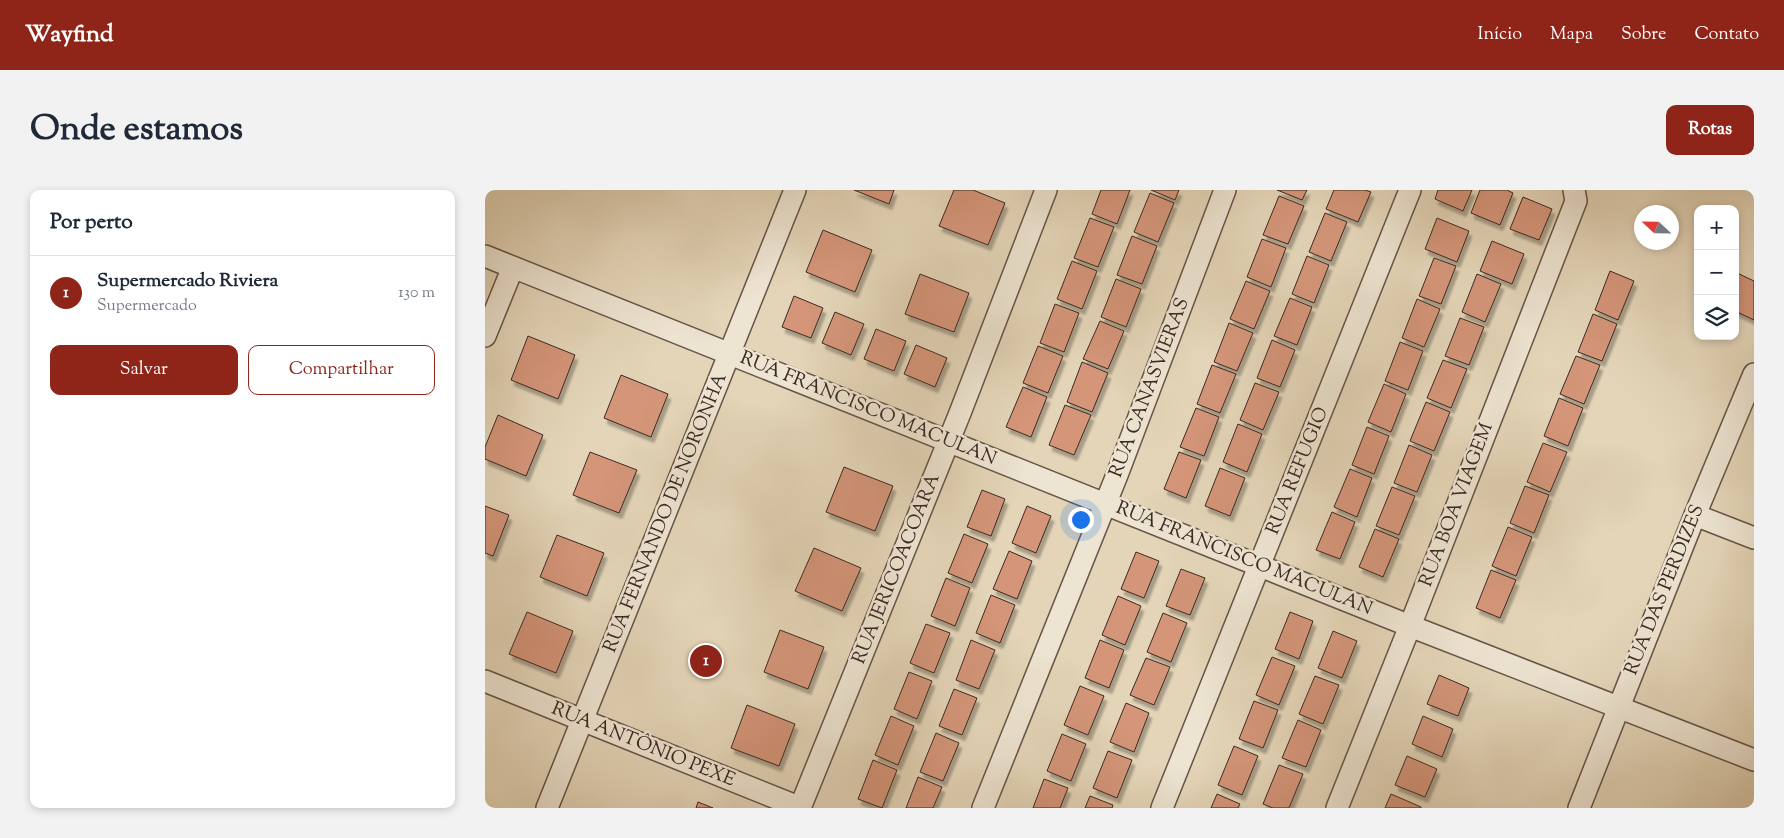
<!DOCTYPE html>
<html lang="pt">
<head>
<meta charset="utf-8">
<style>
  :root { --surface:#fff; --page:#f2f2f3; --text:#1f2937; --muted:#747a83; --line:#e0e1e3; --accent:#8f2418 }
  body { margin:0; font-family:"Sorts Mill Goudy",serif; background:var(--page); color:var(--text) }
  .controls { position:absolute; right:15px; top:15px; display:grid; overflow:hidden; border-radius:10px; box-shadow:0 2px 8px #0003 }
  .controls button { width:45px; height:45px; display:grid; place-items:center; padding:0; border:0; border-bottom:1px solid var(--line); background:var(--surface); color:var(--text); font:25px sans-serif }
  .compass { position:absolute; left:1149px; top:15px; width:45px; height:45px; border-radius:50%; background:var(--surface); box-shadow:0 2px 8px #0003; rotate:292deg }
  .you { position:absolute; left:595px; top:329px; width:18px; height:18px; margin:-12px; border:4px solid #fff; border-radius:50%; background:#1a73e8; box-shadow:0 0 0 8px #1a73e833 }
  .badge { display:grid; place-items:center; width:32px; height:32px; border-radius:50%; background:var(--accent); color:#fff; font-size:16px; font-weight:700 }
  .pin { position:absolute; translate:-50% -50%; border:2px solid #fff; box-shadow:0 1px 5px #0006 }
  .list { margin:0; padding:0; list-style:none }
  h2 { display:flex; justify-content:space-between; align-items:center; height:65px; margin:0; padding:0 20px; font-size:21px }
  h2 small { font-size:16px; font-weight:400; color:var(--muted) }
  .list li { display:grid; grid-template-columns:32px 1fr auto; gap:15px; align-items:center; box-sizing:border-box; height:75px; padding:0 20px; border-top:1px solid var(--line) }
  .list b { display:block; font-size:19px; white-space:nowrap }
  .list p { margin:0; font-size:16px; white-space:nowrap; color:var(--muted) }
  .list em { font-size:16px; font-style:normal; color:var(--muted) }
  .actions { display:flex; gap:10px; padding:15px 20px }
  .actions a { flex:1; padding:11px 0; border:1px solid var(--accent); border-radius:10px; text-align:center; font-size:18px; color:var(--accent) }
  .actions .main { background:var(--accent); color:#fff }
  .icon { flex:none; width:28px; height:28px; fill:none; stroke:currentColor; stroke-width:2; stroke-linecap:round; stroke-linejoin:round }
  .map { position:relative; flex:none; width:1269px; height:618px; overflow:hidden; border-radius:10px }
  header { display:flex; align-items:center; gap:30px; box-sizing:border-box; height:70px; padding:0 25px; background:var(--accent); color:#fff }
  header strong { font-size:24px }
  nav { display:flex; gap:28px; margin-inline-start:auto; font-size:18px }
  .intro { display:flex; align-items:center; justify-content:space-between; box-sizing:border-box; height:120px; padding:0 30px }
  h1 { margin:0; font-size:35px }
  .button { padding:12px 22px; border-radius:10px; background:var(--accent); color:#fff; font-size:18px; font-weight:700 }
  main { display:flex; gap:30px; padding:0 30px }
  aside { flex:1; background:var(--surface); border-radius:10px; box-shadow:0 2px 8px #0003 }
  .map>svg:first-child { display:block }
  .building { fill:#d49579; stroke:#3c2922; filter:url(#shadow) }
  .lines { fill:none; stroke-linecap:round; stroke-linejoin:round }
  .minor-casing { stroke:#665448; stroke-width:24 }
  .minor { stroke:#ede4d1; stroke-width:21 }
  .labels { text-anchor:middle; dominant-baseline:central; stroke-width:5; stroke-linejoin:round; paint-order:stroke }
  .street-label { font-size:19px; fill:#3c2922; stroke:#ede4d1 }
</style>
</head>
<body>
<header>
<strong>Wayfind</strong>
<nav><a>Início</a><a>Mapa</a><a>Sobre</a><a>Contato</a></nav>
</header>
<div class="intro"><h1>Onde estamos</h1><a class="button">Rotas</a></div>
<main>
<aside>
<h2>Por perto<small></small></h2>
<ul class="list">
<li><span class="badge">1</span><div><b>Supermercado Riviera</b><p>Supermercado</p></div><em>130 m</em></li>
</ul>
<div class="actions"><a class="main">Salvar</a><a>Compartilhar</a></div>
</aside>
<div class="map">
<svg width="1269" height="618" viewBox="0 0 1269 618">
  <defs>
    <filter id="shadow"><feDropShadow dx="3" dy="5.5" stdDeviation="1" flood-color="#0004"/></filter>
  </defs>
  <rect width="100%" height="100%" fill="#e4d5b8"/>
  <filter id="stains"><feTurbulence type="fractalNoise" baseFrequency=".004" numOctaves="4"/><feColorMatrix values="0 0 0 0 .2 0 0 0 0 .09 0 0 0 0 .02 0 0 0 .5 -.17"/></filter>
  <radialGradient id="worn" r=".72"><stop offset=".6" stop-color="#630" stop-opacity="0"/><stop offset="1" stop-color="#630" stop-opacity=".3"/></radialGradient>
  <path class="building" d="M369,0H409L404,14Z
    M469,0H488L520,13L503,55L454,36Z
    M616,0H645L632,34L607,24Z
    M666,0H694L690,10Z
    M792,0H822L817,10Z
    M849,0H880L886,2L873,32L841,19Z
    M953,0H987L978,21L950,9Z
    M995,0H1022L1028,3L1015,35L986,23Z
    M665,3L689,13L673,52L649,42Z
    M794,6L819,16L803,54L778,45Z
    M1038,7L1067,19L1054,50L1025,39Z
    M840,23L862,32L846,71L824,62Z
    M605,28L629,37L613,77L589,68Z
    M952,28L984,41L972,72L940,59Z
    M338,40L387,60L370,102L321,82Z
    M647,46L672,56L657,94L632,85Z
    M777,49L801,58L786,97L762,87Z
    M1007,51L1039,64L1027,94L995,81Z
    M822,66L844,75L829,113L807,104Z
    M949,68L971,76L956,114L934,106Z
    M587,71L612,81L597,119L572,109Z
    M1125,81L1149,91L1133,130L1110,120Z
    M1250,82L1269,91V130L1250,121Z
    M435,84L484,103L469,142L420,124Z
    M992,84L1016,94L1000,132L977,122Z
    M631,89L656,99L641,137L616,127Z
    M761,91L785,101L769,139L745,129Z
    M309,106L338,118L326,148L297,137Z
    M805,108L827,117L812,155L789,146Z
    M932,109L955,119L939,157L917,148Z
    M570,114L594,123L579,162L555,153Z
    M350,122L379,134L366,165L337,153Z
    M1108,124L1132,134L1117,171L1093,162Z
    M975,128L999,137L984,175L960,166Z
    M615,131L639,141L623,179L598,169Z
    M744,133L768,143L752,181L729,172Z
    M391,139L421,151L409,181L379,169Z
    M43,146L90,165L73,209L26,190Z
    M787,150L810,160L795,197L772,188Z
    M915,152L938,161L923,200L900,191Z
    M431,155L462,168L450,197L419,184Z
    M553,156L578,166L563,203L538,193Z
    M1091,166L1115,175L1099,214L1075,204Z
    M958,170L982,179L966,218L942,208Z
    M597,172L623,183L607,222L582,212Z
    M727,175L751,184L735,223L712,214Z
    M136,185L183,204L166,247L119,228Z
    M770,193L794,202L778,240L755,230Z
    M899,194L921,204L906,242L883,232Z
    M538,197L562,207L546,247L521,237Z
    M1074,208L1098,218L1083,256L1059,246Z
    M941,212L965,222L949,261L925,251Z
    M580,215L606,225L589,265L564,255Z
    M711,218L734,227L719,266L695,257Z
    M13,225L58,245L41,286L0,269V257Z
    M753,234L777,244L762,282L738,272Z
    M882,237L904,246L889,284L867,275Z
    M1058,253L1082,262L1065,302L1042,292Z
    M924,255L947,265L932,302L909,293Z
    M105,262L152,280L134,323L88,305Z
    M694,262L716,270L701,308L679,299Z
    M359,277L408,296L390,341L341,322Z
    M735,278L760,288L745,326L720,316Z
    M865,279L887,288L872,327L849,317Z
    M1040,296L1064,305L1049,343L1025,333Z
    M907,297L930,306L914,345L891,336Z
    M497,300L520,309L506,346L482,337Z
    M0,316L24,325L8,366L0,363Z
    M542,316L566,326L551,363L527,353Z
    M847,322L870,332L855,369L831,360Z
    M1023,337L1047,347L1031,386L1007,376Z
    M890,339L914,349L898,387L874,377Z
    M479,344L503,354L487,393L463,383Z
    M72,345L119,363L102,406L55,387Z
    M329,358L376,378L357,421L310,401Z
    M524,361L547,371L532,409L508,399Z
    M651,362L674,371L659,408L636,399Z
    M696,379L720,388L705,425L681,416Z
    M1006,380L1031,390L1015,428L991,418Z
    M461,388L485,398L470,436L446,426Z
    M506,405L530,415L515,453L491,443Z
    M633,406L656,416L640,455L617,445Z
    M42,422L88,441L71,483L24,464Z
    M805,422L828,431L814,469L790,459Z
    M678,423L702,433L686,472L662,462Z
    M441,434L465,443L449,483L425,473Z
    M295,440L339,457L323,499L279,482Z
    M848,441L872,451L857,488L833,478Z
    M486,450L510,460L494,499L471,490Z
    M615,450L639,460L624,498L600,488Z
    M787,467L810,476L794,515L771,505Z
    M661,468L685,477L669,515L645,505Z
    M424,482L447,491L432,529L409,519Z
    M954,485L984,498L973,526L942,514Z
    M830,486L854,495L838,534L814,524Z
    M595,496L619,506L603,545L579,535Z
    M469,499L492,508L477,545L454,536Z
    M769,511L793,520L778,558L754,549Z
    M641,513L664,523L649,562L625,552Z
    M262,515L310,534L294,576L246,558Z
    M406,526L429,536L413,575L390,565Z
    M938,526L968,539L957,567L927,554Z
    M813,530L836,540L821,577L797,568Z
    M451,543L474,553L458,591L435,582Z
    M577,544L601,554L586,591L562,581Z
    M749,556L773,566L757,605L733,595Z
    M623,561L647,570L632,608L608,598Z
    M922,566L952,579L940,607L910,595Z
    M388,570L412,580L397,618L373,609Z
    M794,575L818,584L804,618H788L778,614Z
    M433,587L457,597L448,618H421Z
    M559,589L583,598L575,618H548Z
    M732,604L755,614L753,618H726Z
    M906,604L936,617V618H900Z
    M605,606L628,615L627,618H600Z
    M213,612L228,618H211Z"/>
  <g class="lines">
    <g class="minor-casing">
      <path id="minor" d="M0,66L925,436L1269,570
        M0,146L28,77
        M1210,325L1269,348
        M0,491L316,618
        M62,618L310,0
        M315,618L475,223L561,0
        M498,618L632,285L740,0
        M677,618L925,0
        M852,618L925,436L1091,11L1089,0
        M1094,618L1210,325L1269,184"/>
    </g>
    <use href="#minor" class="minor"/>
  </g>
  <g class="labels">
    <g class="street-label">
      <text transform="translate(665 198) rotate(-69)">RUA CANASVIERAS</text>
      <text transform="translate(383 219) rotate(22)">RUA FRANCISCO MACULAN</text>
      <text transform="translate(813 281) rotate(-68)">RUA REFUGIO</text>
      <text transform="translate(972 315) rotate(-69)">RUA BOA VIAGEM</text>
      <text transform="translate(181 323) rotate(-68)">RUA FERNANDO DE NORONHA</text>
      <text transform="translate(759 369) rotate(22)">RUA FRANCISCO MACULAN</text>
      <text transform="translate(412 379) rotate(-68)">RUA JERICOACOARA</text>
      <text transform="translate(1180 400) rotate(-68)">RUA DAS PERDIZES</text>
      <text transform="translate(158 555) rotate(22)">RUA ANTÔNIO PEXE</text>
    </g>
  </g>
  <rect width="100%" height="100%" filter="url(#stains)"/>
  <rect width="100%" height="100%" fill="url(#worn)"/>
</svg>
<div class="controls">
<button>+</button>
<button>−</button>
<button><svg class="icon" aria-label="layers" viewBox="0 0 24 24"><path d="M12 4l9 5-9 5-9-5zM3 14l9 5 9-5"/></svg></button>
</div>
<svg class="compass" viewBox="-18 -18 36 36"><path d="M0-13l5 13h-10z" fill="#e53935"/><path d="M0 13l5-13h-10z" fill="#747a83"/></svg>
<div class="you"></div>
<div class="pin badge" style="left:221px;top:471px">1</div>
</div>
</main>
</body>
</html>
